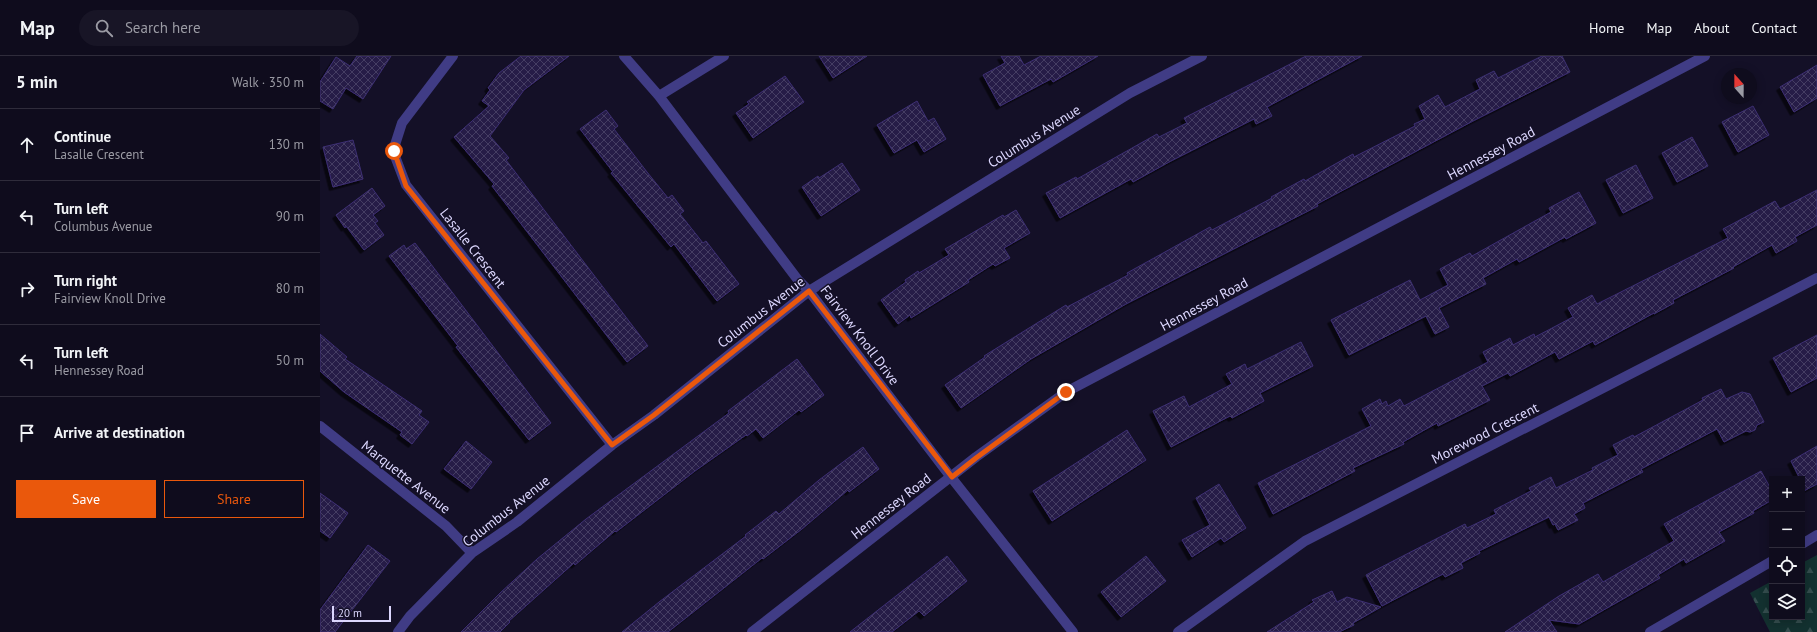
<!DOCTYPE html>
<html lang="en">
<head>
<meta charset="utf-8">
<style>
  :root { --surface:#0f0c1d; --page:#181526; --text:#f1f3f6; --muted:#9b9ba4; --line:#2f2c3b; --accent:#ea580c }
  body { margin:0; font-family:"PT Sans",sans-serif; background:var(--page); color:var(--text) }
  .controls { position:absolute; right:12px; bottom:12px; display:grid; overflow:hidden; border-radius:0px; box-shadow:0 2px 10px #0003 }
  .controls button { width:36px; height:36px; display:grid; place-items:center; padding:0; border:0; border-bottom:1px solid var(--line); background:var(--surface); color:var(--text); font:20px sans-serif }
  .compass { position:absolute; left:1401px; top:12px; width:36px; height:36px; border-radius:50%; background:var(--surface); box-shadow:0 2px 10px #0003; rotate:339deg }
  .scale { position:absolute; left:12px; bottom:10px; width:59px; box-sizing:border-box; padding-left:4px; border:2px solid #dcd7fe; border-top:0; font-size:11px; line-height:14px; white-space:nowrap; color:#dcd7fe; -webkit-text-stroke:3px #141027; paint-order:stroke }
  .stop { position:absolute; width:12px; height:12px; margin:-9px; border:3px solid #ea580c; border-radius:50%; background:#fff }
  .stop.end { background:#ea580c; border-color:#fff; box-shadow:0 1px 4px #0008 }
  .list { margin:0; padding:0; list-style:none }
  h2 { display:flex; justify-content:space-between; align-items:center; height:52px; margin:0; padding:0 16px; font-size:17px }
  h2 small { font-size:13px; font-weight:400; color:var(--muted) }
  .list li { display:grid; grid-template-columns:26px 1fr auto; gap:12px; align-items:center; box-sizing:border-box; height:72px; padding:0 16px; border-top:1px solid var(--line) }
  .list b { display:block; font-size:15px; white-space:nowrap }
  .list p { margin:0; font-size:13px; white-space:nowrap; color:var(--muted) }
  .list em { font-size:13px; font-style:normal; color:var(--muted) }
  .actions { display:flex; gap:8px; padding:12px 16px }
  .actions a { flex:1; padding:9px 0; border:1px solid var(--accent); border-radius:0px; text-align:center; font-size:14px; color:var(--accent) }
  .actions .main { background:var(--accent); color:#fff }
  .icon { flex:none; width:22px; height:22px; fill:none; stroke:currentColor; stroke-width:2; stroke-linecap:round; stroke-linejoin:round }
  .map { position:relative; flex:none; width:1497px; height:576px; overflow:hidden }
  header { display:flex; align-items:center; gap:24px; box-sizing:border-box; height:56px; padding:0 20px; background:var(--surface); border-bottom:1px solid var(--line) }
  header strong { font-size:19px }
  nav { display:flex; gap:22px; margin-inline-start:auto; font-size:14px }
  .search { width:280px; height:36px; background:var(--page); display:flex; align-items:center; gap:10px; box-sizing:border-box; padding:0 14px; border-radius:22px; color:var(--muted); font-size:15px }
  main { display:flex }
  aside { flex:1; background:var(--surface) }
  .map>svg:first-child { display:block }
  .forest { fill:url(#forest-firs) }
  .building { fill:url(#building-cross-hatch); stroke:#3d2f73; filter:url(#shadow) }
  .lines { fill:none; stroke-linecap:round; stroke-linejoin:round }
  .minor { stroke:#403c85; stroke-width:10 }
  .tertiary { stroke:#403c85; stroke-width:10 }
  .route { stroke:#ea580c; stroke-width:5 }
  .labels { text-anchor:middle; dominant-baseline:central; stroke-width:3; stroke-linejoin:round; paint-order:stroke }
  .street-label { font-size:14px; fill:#dcd7fe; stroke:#141027 }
</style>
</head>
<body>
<header>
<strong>Map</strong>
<div class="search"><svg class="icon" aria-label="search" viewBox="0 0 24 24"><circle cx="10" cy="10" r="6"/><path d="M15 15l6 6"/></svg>Search here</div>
<nav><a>Home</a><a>Map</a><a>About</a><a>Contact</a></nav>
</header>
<main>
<aside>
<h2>5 min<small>Walk · 350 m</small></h2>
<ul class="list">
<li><svg class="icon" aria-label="ahead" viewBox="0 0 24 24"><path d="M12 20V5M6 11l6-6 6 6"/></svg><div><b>Continue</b><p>Lasalle Crescent</p></div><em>130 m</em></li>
<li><svg class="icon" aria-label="left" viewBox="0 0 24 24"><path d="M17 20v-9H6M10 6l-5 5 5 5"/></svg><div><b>Turn left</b><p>Columbus Avenue</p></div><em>90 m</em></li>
<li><svg class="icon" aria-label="right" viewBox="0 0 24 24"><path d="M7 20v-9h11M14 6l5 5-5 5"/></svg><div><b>Turn right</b><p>Fairview Knoll Drive</p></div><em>80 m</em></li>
<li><svg class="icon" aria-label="left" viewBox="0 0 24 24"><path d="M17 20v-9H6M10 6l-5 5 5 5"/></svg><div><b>Turn left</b><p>Hennessey Road</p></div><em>50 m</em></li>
<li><svg class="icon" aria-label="arrive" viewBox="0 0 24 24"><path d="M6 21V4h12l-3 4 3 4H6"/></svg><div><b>Arrive at destination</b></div></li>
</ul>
<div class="actions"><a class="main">Save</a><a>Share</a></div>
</aside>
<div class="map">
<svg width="1497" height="576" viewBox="0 0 1497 576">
  <defs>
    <pattern id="forest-firs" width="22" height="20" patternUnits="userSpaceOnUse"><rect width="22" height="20" fill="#133130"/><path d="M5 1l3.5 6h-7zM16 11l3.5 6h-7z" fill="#354e4f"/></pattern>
    <pattern id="building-cross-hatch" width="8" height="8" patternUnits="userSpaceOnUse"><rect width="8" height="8" fill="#261c47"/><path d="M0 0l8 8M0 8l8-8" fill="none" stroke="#453c63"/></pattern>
    <filter id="shadow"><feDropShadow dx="-3.5" dy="3.5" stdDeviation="0" flood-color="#0009"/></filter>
  </defs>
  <rect width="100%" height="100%" fill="#141027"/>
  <path class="forest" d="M1497,499V576H1450L1430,537L1452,525V561H1482V507Z"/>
  <path class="building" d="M37,0H71L43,43L26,32L13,53L0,45V26L16,1L30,10Z
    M201,0H249L204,34L170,80L189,102L186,104L328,290L307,306L172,130L174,128L134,81L169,50L162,45L170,34L168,32L179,17Z
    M499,0H547L513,22Z
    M681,0H699L704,9L721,0H778L733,26L731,23L680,50L663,19L685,7Z
    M986,0H1042L947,51L952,60L936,68L934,63L851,105L813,126L811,123L740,162L726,137L756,121L757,123L837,78L839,81L867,67L864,62Z
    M1222,0H1242L1250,16L1153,65L1046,122L997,148L998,150L806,248L711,303L641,352L625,329L665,301L664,300L746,249L747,251L808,219L807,217L890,171L892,174L952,142L951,141L984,123L985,125L1033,98L1034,101L1095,70L1094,68L1105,63L1099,50L1118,39L1125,51L1160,33L1156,24L1174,15L1178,22Z
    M1497,9V42L1474,56L1460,31Z
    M465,20L484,46L433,82L416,57L429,48L427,46Z
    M597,45L608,65L614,62L626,83L604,96L597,84L574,97L557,69Z
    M1433,50L1449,79L1418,96L1402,66Z
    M286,54L298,70L294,73L327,116L348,142L352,139L364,155L360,158L383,187L386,185L419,228L397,245L354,188L351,191L291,117L293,116L260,73Z
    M1372,81L1388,110L1357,126L1342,97Z
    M33,84L43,123L13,131L3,91Z
    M522,107L540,134L501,160L482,131L498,120L499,122Z
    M1316,109L1333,142L1303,157L1286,124Z
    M52,132L65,150L53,159L58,165L55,167L64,179L44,194L26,170L25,172L16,159Z
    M1497,134V169L1475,181L1477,185L1456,197L1452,189L1413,211L1414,212L1353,244L1354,247L1334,258V257L1275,289L1273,285L1239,303L1235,296L1190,320L1188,317L1162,330L1170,344L1118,370L1117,367L1083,386L1084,388L1033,412L1035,415L953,458L938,427L1051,370L1042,353L1060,343L1062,348L1066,345L1068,350L1080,343L1084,350L1168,306L1163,296L1190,282L1193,289L1214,278L1215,281L1253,261L1248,252L1272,239L1277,248L1408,182L1403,173L1455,145L1460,153Z
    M1259,136L1276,167L1246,183L1245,181L1199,206L1197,203L1163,222L1166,228L1119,252L1129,271L1115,278L1106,260L1029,299L1011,264L1090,224L1100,244L1128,229L1120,213L1150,197L1152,200L1231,156L1229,152Z
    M696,154L710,177L684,192L690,202L675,210L673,208L648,224L649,226L591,262L590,259L578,268L561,244L586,226L585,224L598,215L599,217L629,199L625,193L683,159L684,161Z
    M95,187L231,367L209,384L136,291L138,290L69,200L84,189L86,193Z
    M0,278L27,301L25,303L102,355L99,359L109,366L92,388L80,379L82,376L24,336L0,315Z
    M1497,279V322L1471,336L1453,302Z
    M981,286L993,310L940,337L944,345L912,362L910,360L851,391L833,355L864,340L869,351L912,328L906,318L925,308L927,313Z
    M477,303L504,339L481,356L479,354L443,382L436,373L427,380L426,379L375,415L296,476L295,475L255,509L254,507L189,565L190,566L180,576H141L180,537L217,503L266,463L409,357L408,355Z
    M1401,333L1406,343L1422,336L1430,338L1444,366L1437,369L1435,374L1430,376L1426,375L1404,386L1397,373L1321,413L1323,416L1263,447L1265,452L1254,458L1258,464L1238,474L1235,468L1233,469L1229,461L1159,495L1160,497L1141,507L1143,512L1125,521L1123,518L1062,550L1046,519L1145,468L1147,472L1176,458L1174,454L1211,435L1209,432L1231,421L1236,432L1273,414L1272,412L1298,399L1293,389L1313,379L1314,381L1383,344L1382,342Z
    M807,374L826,404L732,465L713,435Z
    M146,385L172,406L151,433L124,413Z
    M1497,390V428L1482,436V423H1480L1471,405Z
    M543,391L559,413L529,436L528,434L482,473L443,503L442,502L348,576H302L339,546L426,480L425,479L456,455L459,458L499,424Z
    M1441,415L1452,435V444L1433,455L1434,457L1399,476L1405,485L1366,507L1364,503L1338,519L1340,522L1259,568L1229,564L1237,576H1185L1239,540L1278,518L1283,526L1354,485L1344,468Z
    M899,428L926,472L904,486L901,482L872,501L862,484L890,469L876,442Z
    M0,437L28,457L10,482L0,475Z
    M48,489L70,505L15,576H0V554Z
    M627,500L647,525L604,560L599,555L572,576H530Z
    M826,500L846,525L801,561L781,536Z
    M1012,535L1017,546L1027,541L1061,551L1033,567L1034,569L1019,576H947L994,546L992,544Z"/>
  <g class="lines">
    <path class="minor" d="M133,0L82,67L73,95L86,129L292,389
      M304,0L339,40L478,224L489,235L627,416L753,576
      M339,40L404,0
      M0,370L126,470L152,497
      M1482,488L1497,479
      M78,576L90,560L152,497L197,466L292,389L334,359L489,235L810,37L882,0
      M858,576L985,485L1497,222
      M1330,576L1452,505"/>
    <path class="tertiary" d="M432,576L656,401L746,336L1385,0"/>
  </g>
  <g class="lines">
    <path class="route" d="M74,95L86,130L292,389L334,359L489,235L632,421L656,402L746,336"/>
  </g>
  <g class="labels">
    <g class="street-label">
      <text transform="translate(714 80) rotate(-32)">Columbus Avenue</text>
      <text transform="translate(1171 97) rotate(-28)">Hennessey Road</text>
      <text transform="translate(153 192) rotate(52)">Lasalle Crescent</text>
      <text transform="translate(884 248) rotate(-28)">Hennessey Road</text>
      <text transform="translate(441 256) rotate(-38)">Columbus Avenue</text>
      <text transform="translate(540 279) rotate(53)">Fairview Knoll Drive</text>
      <text transform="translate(1165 377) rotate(-27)">Morewood Crescent</text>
      <text transform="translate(86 421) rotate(38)">Marquette Avenue</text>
      <text transform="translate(571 450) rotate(-38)">Hennessey Road</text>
      <text transform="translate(186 455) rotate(-38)">Columbus Avenue</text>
    </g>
  </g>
</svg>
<div class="controls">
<button>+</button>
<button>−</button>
<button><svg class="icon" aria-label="locate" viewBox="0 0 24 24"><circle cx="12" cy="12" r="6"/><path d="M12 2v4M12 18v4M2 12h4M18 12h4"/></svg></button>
<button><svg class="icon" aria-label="layers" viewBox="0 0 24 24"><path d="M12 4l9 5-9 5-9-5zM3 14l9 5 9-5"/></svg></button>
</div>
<svg class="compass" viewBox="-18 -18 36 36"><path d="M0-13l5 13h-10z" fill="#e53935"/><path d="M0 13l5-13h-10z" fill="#9b9ba4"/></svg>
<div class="scale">20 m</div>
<div class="stop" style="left:74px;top:95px"></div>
<div class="stop end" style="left:746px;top:336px"></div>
</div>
</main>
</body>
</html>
